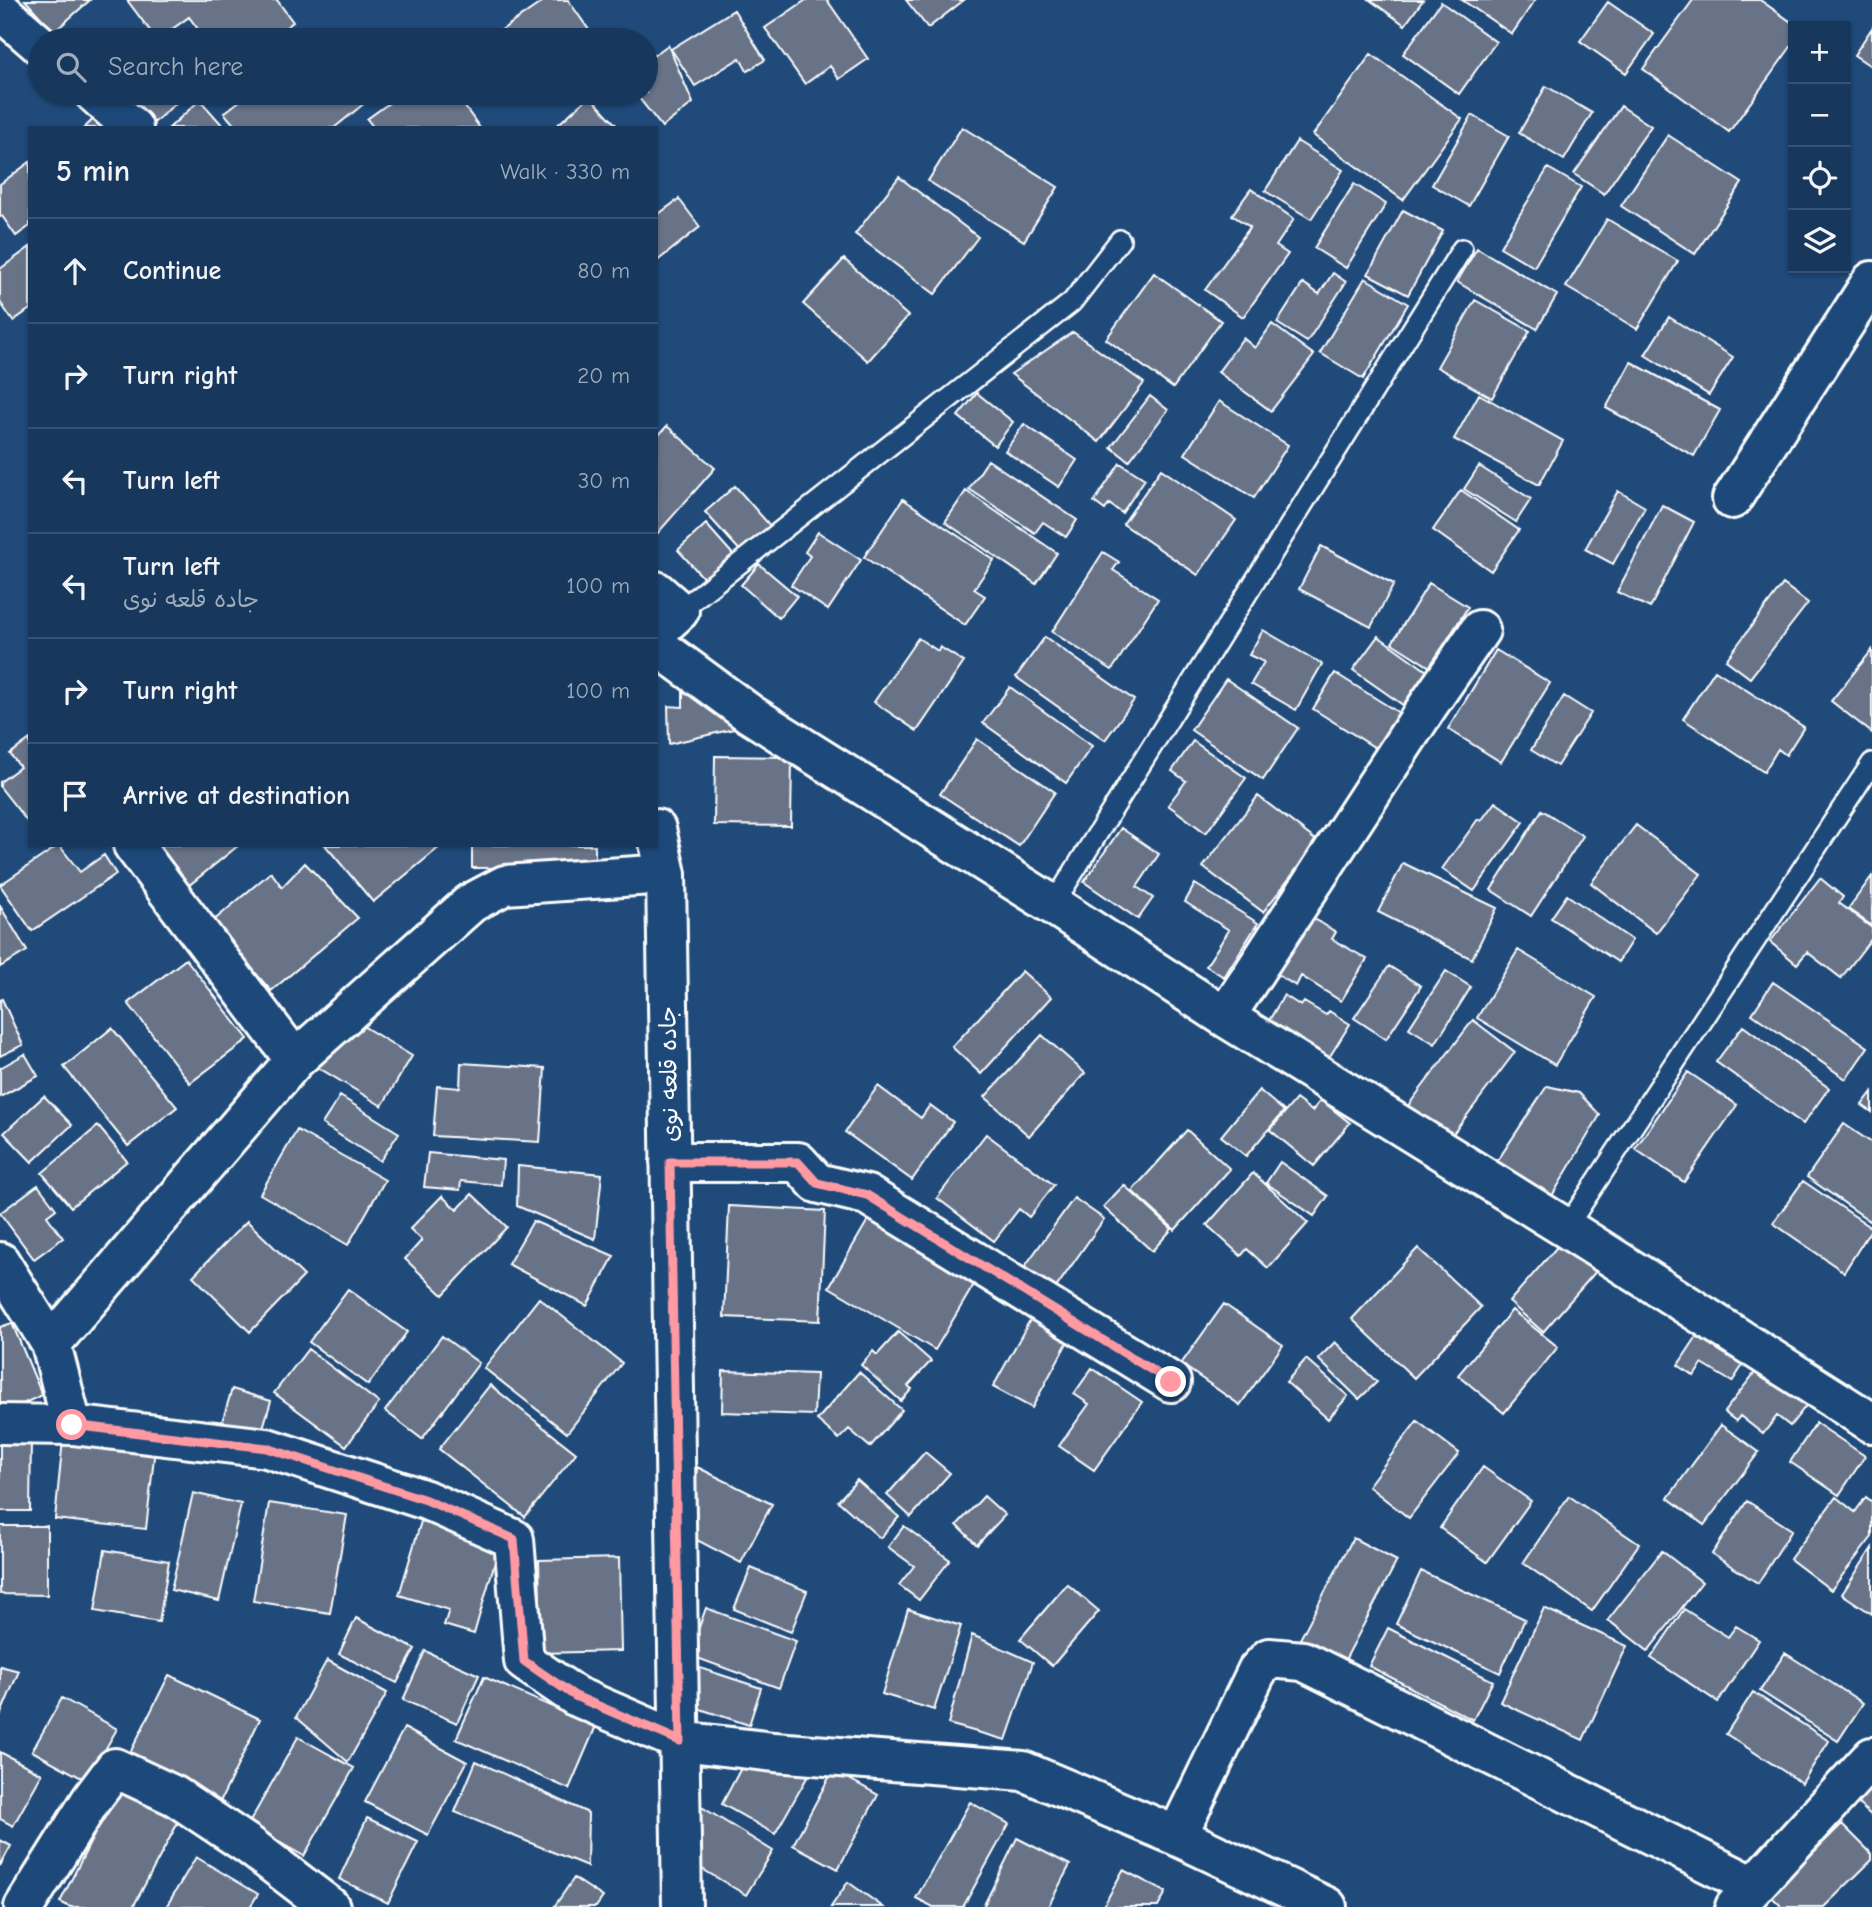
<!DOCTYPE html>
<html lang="en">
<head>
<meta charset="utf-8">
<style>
  :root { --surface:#17385c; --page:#203f62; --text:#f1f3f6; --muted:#9eacbb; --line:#365272 }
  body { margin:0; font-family:"Comic Neue","Playpen Sans Arabic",sans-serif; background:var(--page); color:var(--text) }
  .controls { position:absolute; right:21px; top:21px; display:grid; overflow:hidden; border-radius:0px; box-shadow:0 2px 5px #0004 }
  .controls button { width:63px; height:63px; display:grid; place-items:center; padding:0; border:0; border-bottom:2px solid var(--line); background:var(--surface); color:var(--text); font:35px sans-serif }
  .stop { position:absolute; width:21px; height:21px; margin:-16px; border:5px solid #ff9aa2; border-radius:50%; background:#fff }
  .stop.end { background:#ff9aa2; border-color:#fff; box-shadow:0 2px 7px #0008 }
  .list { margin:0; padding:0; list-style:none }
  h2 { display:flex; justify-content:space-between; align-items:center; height:91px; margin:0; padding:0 28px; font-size:30px }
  h2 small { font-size:23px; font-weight:400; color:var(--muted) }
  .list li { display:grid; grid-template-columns:46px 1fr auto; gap:21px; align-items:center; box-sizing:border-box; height:105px; padding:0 28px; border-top:2px solid var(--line) }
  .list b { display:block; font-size:26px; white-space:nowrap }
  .list p { margin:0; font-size:23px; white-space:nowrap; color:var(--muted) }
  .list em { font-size:23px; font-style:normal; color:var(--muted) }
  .icon { flex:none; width:38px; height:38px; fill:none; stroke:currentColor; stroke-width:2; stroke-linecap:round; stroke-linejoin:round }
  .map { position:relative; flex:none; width:1872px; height:1907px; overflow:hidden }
  .search { position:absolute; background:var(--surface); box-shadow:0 2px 5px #0004; left:28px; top:28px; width:630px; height:77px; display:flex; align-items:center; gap:18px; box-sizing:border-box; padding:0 24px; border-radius:38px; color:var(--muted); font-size:26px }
  .panel { position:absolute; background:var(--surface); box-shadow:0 2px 5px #0004; left:28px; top:126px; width:630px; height:721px; border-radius:0px }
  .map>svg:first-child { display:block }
  .building { fill:#687388; stroke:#fff; stroke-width:2 }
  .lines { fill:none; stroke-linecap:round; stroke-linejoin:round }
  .lane-casing { stroke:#fff; stroke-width:24 }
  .street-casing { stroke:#fff; stroke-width:44 }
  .lane { stroke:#1f4a7a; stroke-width:19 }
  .street { stroke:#1f4a7a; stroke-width:38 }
  .route { stroke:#ff9aa2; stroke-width:9 }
  .labels { text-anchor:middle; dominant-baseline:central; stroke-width:5; stroke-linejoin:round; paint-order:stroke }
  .street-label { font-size:23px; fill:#fff; stroke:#1f4a7a }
</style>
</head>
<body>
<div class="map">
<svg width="1872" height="1907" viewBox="0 0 1872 1907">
  <rect width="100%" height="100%" fill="#1f4a7a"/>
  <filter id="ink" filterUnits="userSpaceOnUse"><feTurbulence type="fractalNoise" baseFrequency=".0143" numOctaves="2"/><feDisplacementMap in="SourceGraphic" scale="14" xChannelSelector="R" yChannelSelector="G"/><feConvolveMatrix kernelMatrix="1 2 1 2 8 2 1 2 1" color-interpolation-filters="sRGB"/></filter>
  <g filter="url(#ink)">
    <path class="building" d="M25,0H90L54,32Z
      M127,0H277L293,22L269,40H206L189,17L157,40Z
      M545,0H568L596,40H487Z
      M806,0H827L868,59L839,79L830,66L805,84L765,28Z
      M906,0H964L928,28Z
      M1370,0H1423L1405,25Z
      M1462,0H1535L1512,34Z
      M1693,0H1760L1797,26H1793V44L1729,132L1643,69Z
      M1441,2L1496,42L1459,94L1403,54Z
      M1608,2L1654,34L1626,73L1580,41Z
      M734,10L765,60L747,71L740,58L695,86L671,49Z
      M333,28L343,40H318Z
      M1872,28V67L1854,55Z
      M668,45L693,103L662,127L635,93H646V61Z
      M1371,54L1462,119L1403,200L1313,135Z
      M1546,86L1592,113L1564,160L1519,133Z
      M113,93H187L148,128Z
      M250,93H377L334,128H237L224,113Z
      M403,93H455L480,128H374L367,119Z
      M590,96L619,128H554Z
      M200,100L225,128H169Z
      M1621,106L1651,126L1604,194L1574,174Z
      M101,112L116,128H84Z
      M1472,115L1509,136L1469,206L1432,185Z
      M962,127L1058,187L1024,241L928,181Z
      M1668,135L1742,183L1695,254L1621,206Z
      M1297,141L1343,170L1311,219L1265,191Z
      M30,162V226L16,236L2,216L0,217V184Z
      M1548,168L1581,187L1534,267L1500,247Z
      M899,177L978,237L935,294L855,234Z
      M1354,184L1386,204L1346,268L1314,248Z
      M1251,189L1294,219L1276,246L1288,254L1243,317L1205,290L1250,227L1232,215Z
      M679,199L700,227L656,262V216Z
      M1403,210L1443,231L1408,295L1368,274Z
      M1607,219L1678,261L1637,329L1566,287Z
      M30,247V309L13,321L0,302V269Z
      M1477,248L1557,295L1537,329L1457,282Z
      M844,259L908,316L868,361L803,304Z
      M1154,273L1221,321L1173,388L1106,339Z
      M1333,273L1346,282L1307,342L1277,323L1303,283L1319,294Z
      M1365,278L1408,304L1363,379L1320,353Z
      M1475,300L1530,331L1492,398L1437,367Z
      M1669,317L1733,357L1709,395L1645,355Z
      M1272,324L1314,355L1271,411L1218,372L1243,338L1255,348Z
      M1073,332L1144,383L1099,442L1011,374Z
      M1631,362L1720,410L1694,456L1606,408Z
      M977,393L1013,422L995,446L958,416Z
      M1479,394L1563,441L1539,485L1454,439Z
      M1150,396L1168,410L1129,461L1111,447Z
      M1219,401L1288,445L1254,498L1185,454Z
      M1024,424L1077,460L1059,487L1005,451Z
      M667,426L715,468L657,534L656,438Z
      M988,460L1077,520L1066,537L1043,522L1035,533L969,489Z
      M1120,463L1145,479L1122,513L1109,504L1105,510L1094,502Z
      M1479,466L1531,499L1516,522L1464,489Z
      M1161,469L1236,520L1198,575L1123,524Z
      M735,486L772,528L743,554L705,512Z
      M1461,490L1519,530L1491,571L1433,530Z
      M966,491L1057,553L1036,584L945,522Z
      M1618,491L1645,507L1613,564L1585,549Z
      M903,499L994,560L974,589L985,596L965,625L864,557Z
      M1662,505L1694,522L1650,608L1617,592Z
      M706,524L736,558L708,583L678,550Z
      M818,532L861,560L828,610L791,585L810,556L805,552Z
      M1321,546L1394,584L1371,627L1299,589Z
      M1103,552L1119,562L1113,570L1158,599L1112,670L1052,632Z
      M759,564L797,596L779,618L741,585Z
      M1429,583L1468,607L1430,667L1392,643Z
      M1783,584L1808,603L1750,678L1726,660Z
      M1263,630L1322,664L1296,710L1251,684L1264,662L1249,655Z
      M1378,636L1427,671L1403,705L1353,670Z
      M1045,637L1134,700L1105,740L1016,677Z
      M918,638L938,651L940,647L964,662L917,731L874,702Z
      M1496,650L1550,683L1501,762L1448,729Z
      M1872,650V733L1831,701Z
      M1715,670L1804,727L1786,755L1778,749L1764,772L1683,719Z
      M1335,673L1404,716L1382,752L1313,709Z
      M1226,679L1298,728L1263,780L1191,730Z
      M1010,687L1092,746L1066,783L983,723Z
      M683,689L738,728L669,744L668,706L683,707Z
      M1564,696L1591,713L1557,766L1531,750Z
      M30,739V825L0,787V782L20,767L10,754Z
      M977,739L1055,792L1019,846L940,794Z
      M1193,741L1246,778L1206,833L1168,805L1186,781L1172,771Z
      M715,756L792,757L791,826L714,825Z
      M1258,796L1318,842L1263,912L1203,867Z
      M1495,802L1524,822L1474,891L1442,869L1478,819L1481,821Z
      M1542,810L1583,836L1531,916L1491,890Z
      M1636,825L1701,874L1656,933L1591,883Z
      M1121,828L1159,854L1137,887L1153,898L1138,919L1084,882Z
      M59,845L80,872L104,855L116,874L32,931L0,885Z
      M145,845H239L182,891Z
      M325,845H440L441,846L373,902Z
      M472,845H595V867L472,868Z
      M305,863L358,918L271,991L212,922L271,872L282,887Z
      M1403,863L1497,908L1472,959L1378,912Z
      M1872,876V926L1848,909Z
      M1820,878L1843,897L1839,903L1872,928V938L1841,978L1807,952L1797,964L1770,942Z
      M1195,884L1258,923L1224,977L1206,966L1229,930L1185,902Z
      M1567,895L1632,940L1618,962L1551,918Z
      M0,906L27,951L0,967Z
      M1308,915L1336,932L1332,939L1367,959L1341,1001L1301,976L1296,986L1273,972Z
      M1518,950L1596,997L1555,1065L1477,1018Z
      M186,959L248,1039L190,1083L128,1003Z
      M1389,966L1421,986L1386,1039L1354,1018Z
      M1022,971L1051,997L981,1074L952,1047Z
      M1446,971L1471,987L1435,1044L1409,1028Z
      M1773,982L1868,1047L1846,1079L1752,1014Z
      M1284,995L1301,1006L1304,1002L1326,1015L1329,1011L1350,1024L1327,1061L1267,1024Z
      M2,999L23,1045L0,1056V1000Z
      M1473,1020L1515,1052L1449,1139L1407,1107Z
      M358,1023L412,1056L382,1106L314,1065Z
      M1743,1026L1829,1088L1803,1124L1716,1062Z
      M112,1028L177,1107L128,1146L64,1067Z
      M1042,1035L1085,1073L1029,1136L985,1097Z
      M25,1054L38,1076L0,1097V1068Z
      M461,1063L545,1068L540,1142L433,1136L437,1086L460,1088Z
      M1688,1072L1737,1105L1684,1182L1635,1149Z
      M878,1086L921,1118L930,1105L953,1122L912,1180L845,1132Z
      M1547,1086L1579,1093L1600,1115L1552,1196L1496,1163Z
      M1259,1090L1284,1111L1246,1156L1221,1136Z
      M1872,1092V1112L1862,1105Z
      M44,1096L72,1125L32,1162L4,1133Z
      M340,1096L399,1133L380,1161L322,1124Z
      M1296,1099L1312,1111L1321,1100L1350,1123L1314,1166L1270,1130Z
      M1844,1124L1872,1143V1218L1870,1221L1807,1177Z
      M98,1126L127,1161L71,1207L42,1173Z
      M297,1130L385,1180L348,1245L260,1194Z
      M1187,1130L1230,1169L1175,1230L1132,1191Z
      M986,1134L1054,1185L1029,1217L1019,1209L994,1241L937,1198Z
      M428,1153L503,1160L501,1185L461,1181L460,1190L424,1187Z
      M1280,1162L1328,1196L1314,1216L1266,1183Z
      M518,1166L602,1174L595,1239L517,1206Z
      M1253,1173L1308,1223L1268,1268L1247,1249L1241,1256L1207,1225Z
      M1803,1181L1872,1228L1844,1272L1773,1223Z
      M38,1185L56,1209L47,1216L63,1238L34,1259L0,1213Z
      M1124,1185L1172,1229L1152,1251L1103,1207Z
      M472,1194L507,1227L443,1295L405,1259L422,1240L410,1229L442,1196L457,1210Z
      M1074,1198L1104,1219L1046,1302L1015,1280Z
      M729,1206L825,1211L820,1321L724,1317Z
      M872,1213L979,1276L935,1350L829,1287Z
      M247,1221L304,1276L250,1332L193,1276Z
      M533,1221L614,1256L587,1306L508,1264Z
      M1563,1240L1598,1269L1543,1332L1509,1302Z
      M1418,1248L1481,1307L1414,1378L1352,1319Z
      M348,1289L407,1332L368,1385L309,1342Z
      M539,1298L622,1363L567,1433L484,1368Z
      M1224,1304L1283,1345L1240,1405L1181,1364Z
      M1036,1309L1074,1330L1032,1408L993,1387Z
      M1512,1310L1558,1347L1504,1413L1458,1375Z
      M12,1323L42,1395L3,1413L0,1412V1327Z
      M898,1332L931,1361L908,1386L912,1389L901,1401L861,1365L873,1351L877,1355Z
      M442,1336L479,1363L422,1439L385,1411Z
      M1697,1336L1743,1365L1732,1382L1702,1364L1694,1376L1678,1365Z
      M1335,1342L1377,1382L1359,1399L1318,1359Z
      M308,1349L379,1403L346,1446L274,1393Z
      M1306,1359L1348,1396L1328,1419L1286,1382Z
      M1764,1361L1812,1398L1790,1426L1777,1416L1763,1434L1740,1416L1736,1421L1724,1412Z
      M1092,1368L1142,1402L1094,1470L1059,1446L1089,1404L1074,1394Z
      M723,1371L816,1374L814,1415L722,1412Z
      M859,1372L902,1410L870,1447L849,1429L839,1439L817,1420Z
      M490,1385L576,1453L525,1517L439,1449Z
      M232,1389L271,1401L260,1438L221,1425Z
      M1417,1421L1459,1453L1409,1518L1368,1486Z
      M1816,1423L1865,1456L1839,1495L1790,1462Z
      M1721,1425L1759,1452L1704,1525L1668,1498Z
      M0,1439L31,1440L30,1511H0Z
      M63,1439L155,1448L146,1529L55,1519Z
      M925,1452L950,1473L911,1517L887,1495Z
      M697,1467L772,1504L741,1563L691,1537Z
      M1483,1467L1531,1501L1487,1562L1440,1528Z
      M857,1480L899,1517L880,1538L838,1501Z
      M193,1493L241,1504L219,1601L171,1590Z
      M984,1496L1005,1515L977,1545L957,1525Z
      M1569,1496L1639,1544L1592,1611L1523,1563Z
      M1836,1497L1855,1512L1866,1497L1872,1502V1537L1831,1590L1790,1559Z
      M1747,1501L1792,1530L1758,1583L1712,1554Z
      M269,1503L347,1515L330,1613L253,1601Z
      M422,1518L501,1541L474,1634L444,1625L449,1610L399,1595Z
      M0,1526H47V1595L0,1594Z
      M904,1526L950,1560L919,1600L899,1585L914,1566L888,1547Z
      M1353,1538L1397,1561L1343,1664L1299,1641Z
      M1872,1548V1614L1842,1594Z
      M105,1550L169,1561L159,1622L95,1611Z
      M1662,1551L1702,1582L1648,1651L1608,1620Z
      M619,1558L621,1651L541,1653L539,1560Z
      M751,1568L807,1591L791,1632L734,1609Z
      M1421,1571L1525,1619L1500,1673L1396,1624Z
      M1067,1584L1099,1611L1052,1666L1020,1639Z
      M706,1608L796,1641L779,1688L689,1655Z
      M1544,1608L1627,1646L1583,1740L1500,1702Z
      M908,1609L961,1626L934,1710L882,1694Z
      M1684,1609L1728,1637L1736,1626L1759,1640L1718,1702L1651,1658Z
      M356,1618L415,1649L397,1683L339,1654Z
      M1388,1628L1493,1681L1473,1720L1369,1666Z
      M972,1635L1033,1662L1006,1740L948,1724Z
      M425,1651L479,1675L457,1723L403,1700Z
      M1785,1653L1863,1703L1838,1741L1760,1691Z
      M327,1660L387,1693L348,1762L296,1717Z
      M0,1666L19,1671L0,1716Z
      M697,1667L761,1688L749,1725L685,1704Z
      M169,1675L260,1719L218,1806L126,1761Z
      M484,1677L596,1726L569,1789L456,1739Z
      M1753,1692L1829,1741L1802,1783L1726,1734Z
      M62,1698L117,1729L87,1781L32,1751Z
      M404,1728L467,1762L428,1835L365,1802Z
      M298,1737L354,1768L304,1856L248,1825Z
      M750,1751L813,1767L775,1834L722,1804Z
      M0,1752L42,1774L13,1826L0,1819Z
      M476,1761L588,1813L587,1866L455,1812Z
      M833,1770L878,1795L838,1869L793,1845Z
      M123,1778L182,1815L133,1907H70L60,1902Z
      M1872,1784V1816L1856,1802Z
      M692,1801L773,1851L746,1895L692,1863Z
      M970,1802L1009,1824L963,1907H933L916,1898Z
      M367,1818L418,1842L388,1903L339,1879Z
      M1842,1824L1872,1854V1860L1824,1907H1782L1770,1895Z
      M1017,1838L1070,1865L1048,1907H983Z
      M0,1840L11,1846L0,1866Z
      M196,1857L258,1894L250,1907H166Z
      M1123,1870L1166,1892L1158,1907H1103Z
      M574,1878L603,1897L596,1907H554Z
      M848,1882L883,1907H831Z"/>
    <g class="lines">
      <g class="lane-casing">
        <path id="lane" d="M679,611L1072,302L1120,240
          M1053,905L1462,249
          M1566,1228L1872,763"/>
      </g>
      <g class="street-casing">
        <path id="street" d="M0,10L40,45
          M94,93L133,128
          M1732,499L1872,281
          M656,591L679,611L656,632
          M656,645L750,714L1053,905L1225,1017L1566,1228L1872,1423
          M656,829L666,874L682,1907
          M133,845L295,1060
          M1225,1017L1429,704L1480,630
          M670,1162H798L817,1183L867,1195L1171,1382
          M0,1262L51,1344L72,1425
          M51,1344L295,1060L471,903L505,885L666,874
          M0,1424L72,1425L267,1448L426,1500L514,1539L524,1661L575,1696L680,1741L774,1752L1023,1771L1177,1836L1327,1907
          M1177,1836L1257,1671L1269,1658L1303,1661L1754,1886
          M24,1907L91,1800L115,1768L175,1796L250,1846L330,1907
          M1735,1907L1872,1757"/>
      </g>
      <use href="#lane" class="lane"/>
      <use href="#street" class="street"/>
    </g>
  </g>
  <g class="lines" filter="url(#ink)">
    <path class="route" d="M72,1425L267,1448L426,1500L514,1539L524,1661L575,1696L680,1741L670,1162H798L817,1183L867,1195L1171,1382"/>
  </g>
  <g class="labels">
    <g class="street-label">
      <text transform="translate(669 1074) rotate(-91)">جاده قلعه نوی</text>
    </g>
  </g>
</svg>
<div class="controls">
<button>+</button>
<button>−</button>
<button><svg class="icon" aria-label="locate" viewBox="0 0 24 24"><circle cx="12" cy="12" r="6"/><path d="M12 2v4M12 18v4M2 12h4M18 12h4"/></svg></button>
<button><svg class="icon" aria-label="layers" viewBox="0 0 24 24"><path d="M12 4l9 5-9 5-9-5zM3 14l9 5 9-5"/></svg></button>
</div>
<div class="stop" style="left:72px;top:1425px"></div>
<div class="stop end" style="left:1171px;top:1382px"></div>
<div class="search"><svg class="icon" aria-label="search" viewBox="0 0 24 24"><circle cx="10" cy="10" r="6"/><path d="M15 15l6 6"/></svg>Search here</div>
<section class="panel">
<h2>5 min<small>Walk · 330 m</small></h2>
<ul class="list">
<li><svg class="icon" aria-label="ahead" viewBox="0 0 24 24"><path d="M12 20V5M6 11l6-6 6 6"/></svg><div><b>Continue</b></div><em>80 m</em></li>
<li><svg class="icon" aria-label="right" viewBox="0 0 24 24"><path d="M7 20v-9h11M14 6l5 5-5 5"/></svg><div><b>Turn right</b></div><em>20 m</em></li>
<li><svg class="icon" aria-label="left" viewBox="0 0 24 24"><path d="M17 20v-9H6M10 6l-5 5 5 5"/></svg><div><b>Turn left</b></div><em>30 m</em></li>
<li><svg class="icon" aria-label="left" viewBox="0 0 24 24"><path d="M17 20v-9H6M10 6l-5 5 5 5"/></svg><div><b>Turn left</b><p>جاده قلعه نوی</p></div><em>100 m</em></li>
<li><svg class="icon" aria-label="right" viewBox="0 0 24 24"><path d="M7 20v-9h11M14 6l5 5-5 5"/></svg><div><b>Turn right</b></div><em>100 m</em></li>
<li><svg class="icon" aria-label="arrive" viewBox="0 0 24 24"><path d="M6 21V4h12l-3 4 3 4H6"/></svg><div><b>Arrive at destination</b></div></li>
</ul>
</section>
</div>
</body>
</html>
